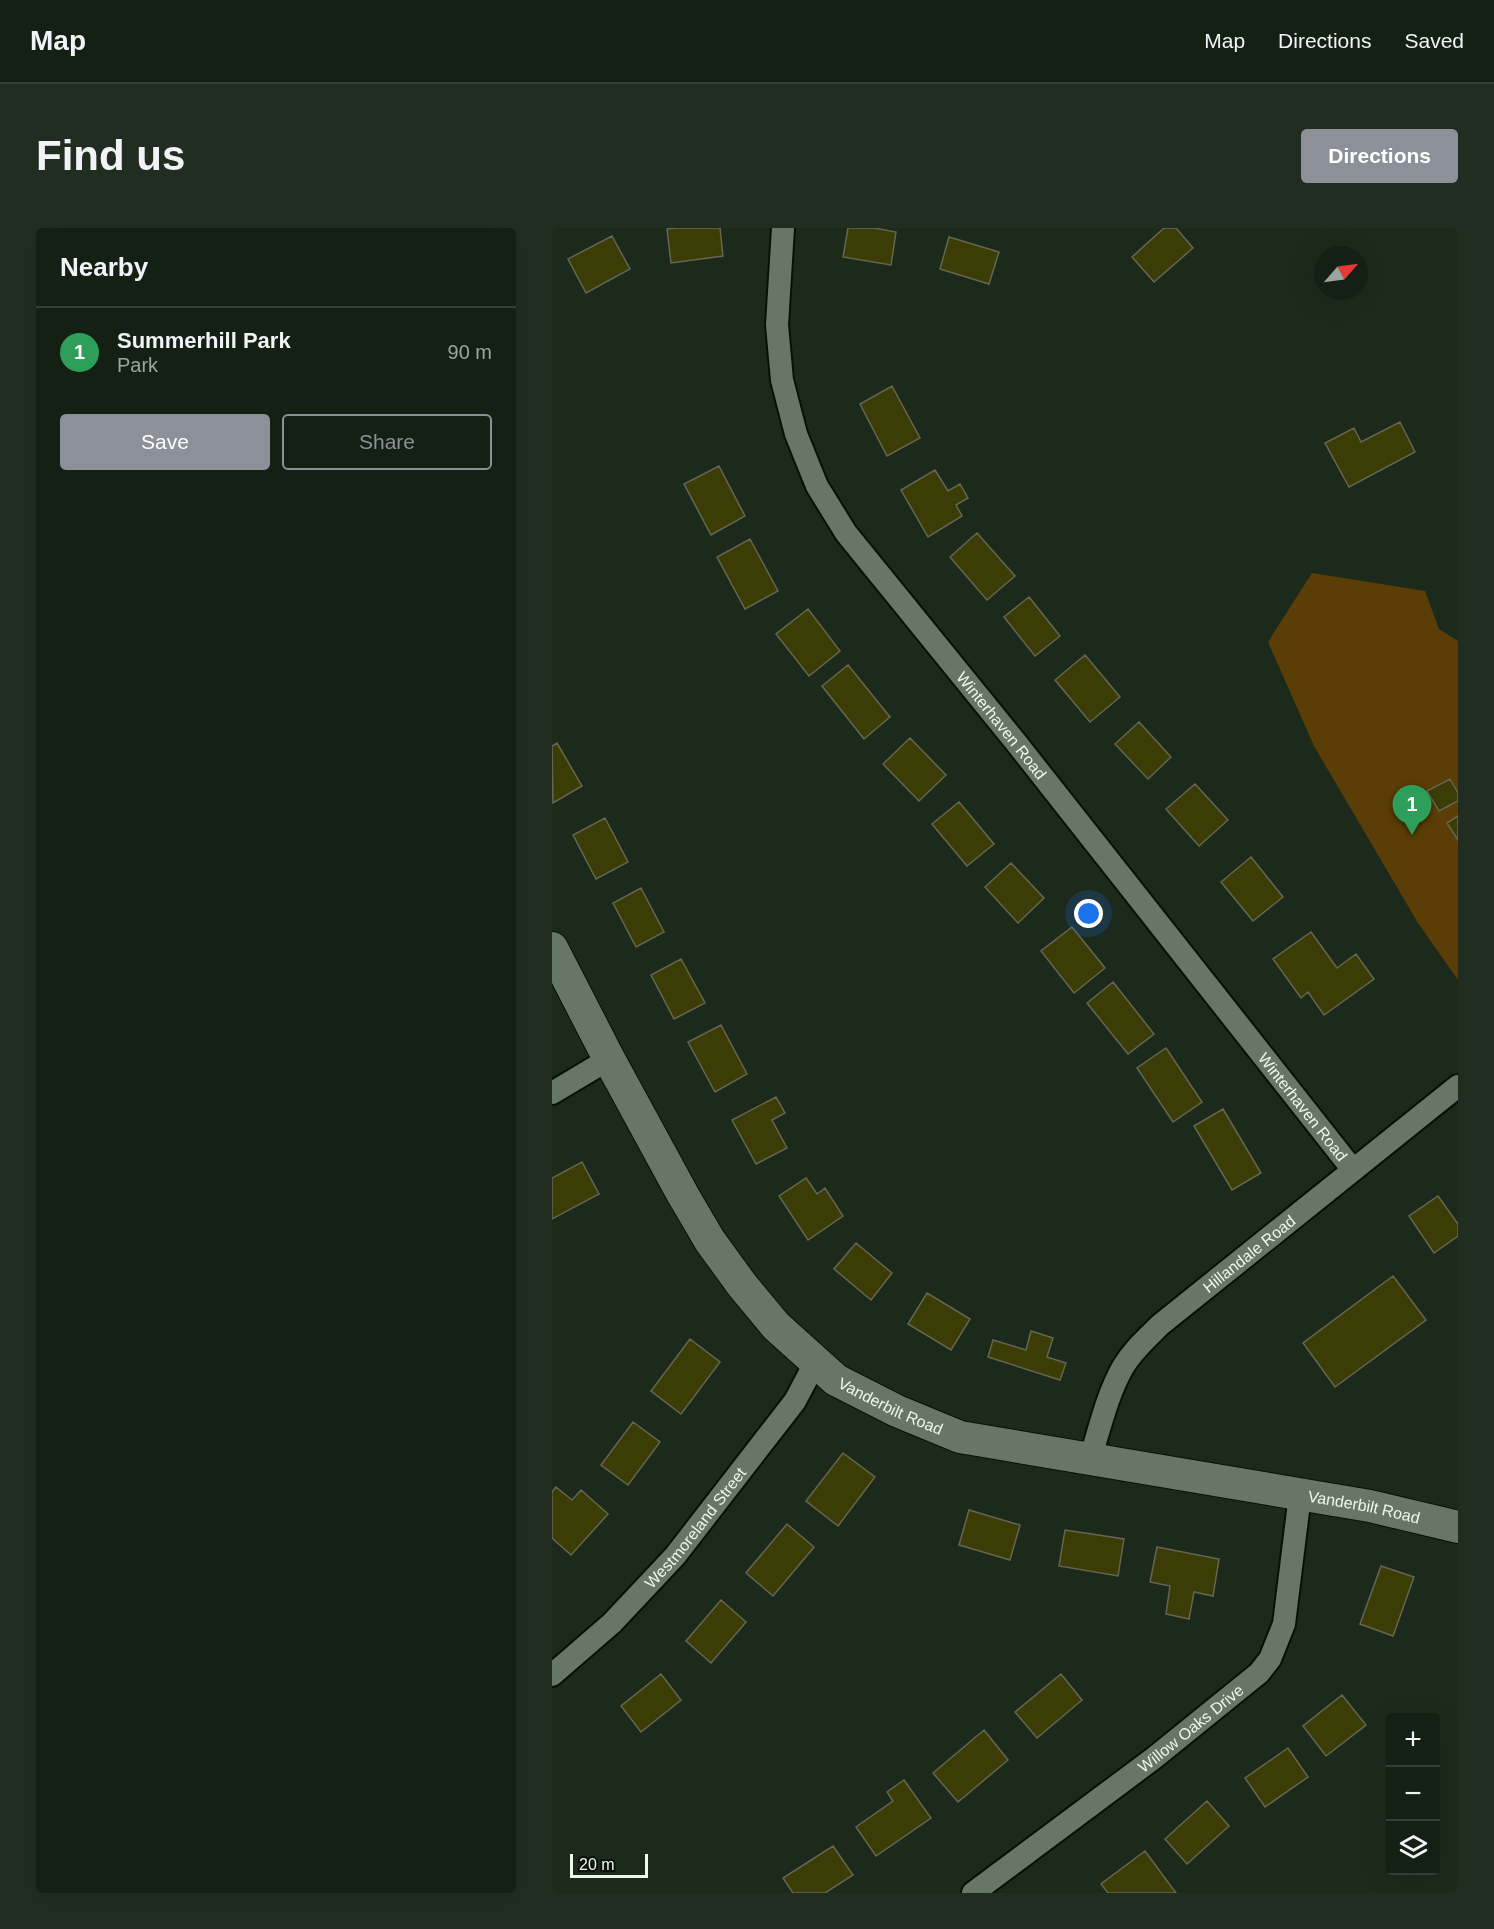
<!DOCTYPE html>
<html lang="en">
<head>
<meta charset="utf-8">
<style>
  :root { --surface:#152015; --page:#222d22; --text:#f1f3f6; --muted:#9da3a0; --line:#343e34; --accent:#8c9099 }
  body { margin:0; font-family:Helvetica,sans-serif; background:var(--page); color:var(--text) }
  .controls { position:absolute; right:18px; bottom:18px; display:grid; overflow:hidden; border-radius:6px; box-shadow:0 6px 24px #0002 }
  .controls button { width:54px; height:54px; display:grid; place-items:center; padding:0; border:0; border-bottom:2px solid var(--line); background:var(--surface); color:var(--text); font:30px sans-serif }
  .compass { position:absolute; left:762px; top:18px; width:54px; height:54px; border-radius:50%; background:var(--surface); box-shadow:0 6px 24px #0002; rotate:62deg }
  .scale { position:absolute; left:18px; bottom:15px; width:78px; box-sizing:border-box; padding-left:6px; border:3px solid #eef7ed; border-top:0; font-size:16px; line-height:21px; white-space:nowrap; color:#eef7ed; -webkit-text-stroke:4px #0b110b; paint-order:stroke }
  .you { position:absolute; left:537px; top:686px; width:21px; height:21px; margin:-15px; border:4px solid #fff; border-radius:50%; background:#1a73e8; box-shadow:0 0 0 9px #1a73e833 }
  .badge { display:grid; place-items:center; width:39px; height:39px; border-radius:50%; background:var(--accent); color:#fff; font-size:20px; font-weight:700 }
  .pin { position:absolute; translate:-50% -50px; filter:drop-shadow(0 2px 3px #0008) }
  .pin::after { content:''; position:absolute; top:32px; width:21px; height:18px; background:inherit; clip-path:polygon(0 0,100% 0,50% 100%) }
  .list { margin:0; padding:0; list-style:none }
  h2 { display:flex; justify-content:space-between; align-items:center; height:78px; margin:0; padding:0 24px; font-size:26px }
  h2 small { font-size:20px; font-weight:400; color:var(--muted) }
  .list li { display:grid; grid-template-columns:39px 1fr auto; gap:18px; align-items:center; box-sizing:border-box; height:90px; padding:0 24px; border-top:2px solid var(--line) }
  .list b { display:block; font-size:22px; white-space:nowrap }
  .list p { margin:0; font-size:20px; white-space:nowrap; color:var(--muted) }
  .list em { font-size:20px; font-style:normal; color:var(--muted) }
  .actions { display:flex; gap:12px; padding:18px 24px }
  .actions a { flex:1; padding:14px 0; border:2px solid var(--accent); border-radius:6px; text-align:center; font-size:21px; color:var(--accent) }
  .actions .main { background:var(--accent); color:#fff }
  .icon { flex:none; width:33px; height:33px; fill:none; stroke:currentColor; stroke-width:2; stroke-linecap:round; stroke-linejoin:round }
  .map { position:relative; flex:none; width:906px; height:1665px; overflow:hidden; border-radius:6px }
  header { display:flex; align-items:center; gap:36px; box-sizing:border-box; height:84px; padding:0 30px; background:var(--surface); border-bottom:2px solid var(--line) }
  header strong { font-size:28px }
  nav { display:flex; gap:33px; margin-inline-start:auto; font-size:21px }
  .intro { display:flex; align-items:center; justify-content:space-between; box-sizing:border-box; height:144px; padding:0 36px }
  h1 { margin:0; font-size:42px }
  .button { padding:15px 27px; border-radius:6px; background:var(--accent); color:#fff; font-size:21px; font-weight:700 }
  main { display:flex; gap:36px; padding:0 36px }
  aside { flex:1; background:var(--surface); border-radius:6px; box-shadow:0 6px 24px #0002 }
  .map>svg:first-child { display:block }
  .green { fill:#5b3e05 }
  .building { fill:#3c3d06; stroke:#656652; stroke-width:1.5 }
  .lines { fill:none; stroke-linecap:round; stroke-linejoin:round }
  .street-casing { stroke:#061207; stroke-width:26 }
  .secondary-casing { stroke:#061207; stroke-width:34 }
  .street { stroke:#677767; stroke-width:22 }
  .secondary { stroke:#677767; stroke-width:32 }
  .labels { text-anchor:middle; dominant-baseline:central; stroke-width:5; stroke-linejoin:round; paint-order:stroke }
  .street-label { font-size:16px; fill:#eef7ed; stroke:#0b110b }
</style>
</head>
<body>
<header>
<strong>Map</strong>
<nav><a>Map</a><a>Directions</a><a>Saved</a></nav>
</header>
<div class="intro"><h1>Find us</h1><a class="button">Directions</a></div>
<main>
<aside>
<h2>Nearby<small></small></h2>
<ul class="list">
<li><span class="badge" style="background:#2e9e5b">1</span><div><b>Summerhill Park</b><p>Park</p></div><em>90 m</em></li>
</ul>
<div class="actions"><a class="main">Save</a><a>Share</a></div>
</aside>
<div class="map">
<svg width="906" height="1665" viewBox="0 0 906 1665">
  <rect width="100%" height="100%" fill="#1c2a1c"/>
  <path class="green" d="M760,345L873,363L887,401L906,413V752L866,695L762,518L716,414Z"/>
  <path class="building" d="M124,0H168L171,28L119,35L115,1Z
    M296,0H322L344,4L339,37L291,29Z
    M612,0H624L641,20L602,54L580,29Z
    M60,8L78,41L34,65L16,31Z
    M397,9L447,24L437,56L388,41Z
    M340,158L368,210L335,228L308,176Z
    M848,194L863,224L797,259L773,215L802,200L809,214Z
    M167,238L193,288L159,307L132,256Z
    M383,242L396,263L408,256L416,270L404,277L410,288L376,309L349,262Z
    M425,305L463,348L435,372L398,329Z
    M198,311L226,363L193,381L165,329Z
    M477,369L508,408L483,428L452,389Z
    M256,381L288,423L257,448L224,406Z
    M533,427L568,469L538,494L503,452Z
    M296,437L338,489L312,511L270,458Z
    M587,494L619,529L596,551L563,516Z
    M358,510L394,547L367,573L331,536Z
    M5,515L30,558L1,575L0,518Z
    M898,551L906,565V573L887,583L875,563Z
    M643,556L676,592L647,618L614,581Z
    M407,574L442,616L415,638L380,596Z
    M906,588V612L895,595Z
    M53,590L76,634L44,651L21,607Z
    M699,629L731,669L701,693L669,654Z
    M459,635L492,670L466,695L433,659Z
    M89,660L112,704L84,719L61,675Z
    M520,699L553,740L522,765L489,723Z
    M759,704L785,740L804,726L822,751L772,787L756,764L749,770L721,731Z
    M129,731L153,775L122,791L99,747Z
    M561,754L602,806L576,826L535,775Z
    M169,797L195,846L163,864L136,814Z
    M614,820L650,874L621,894L585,840Z
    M224,869L233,885L220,892L235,920L204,936L180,892Z
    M671,881L709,945L680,962L642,898Z
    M30,934L47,966L0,991V950Z
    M254,950L265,966L273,960L291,988L256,1012L227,968Z
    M886,968L906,996V1008L882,1025L857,988Z
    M304,1015L340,1045L319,1072L282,1041Z
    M841,1048L874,1092L783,1159L751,1115Z
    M375,1065L418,1091L399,1122L356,1096Z
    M479,1103L501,1110L495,1129L514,1135L508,1152L436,1129L441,1112L474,1122Z
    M138,1111L168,1134L129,1186L99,1163Z
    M81,1194L108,1214L76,1257L49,1237Z
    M291,1225L323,1249L286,1298L254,1273Z
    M4,1259L20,1272L29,1262L56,1286L19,1327L0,1310V1264Z
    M417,1282L468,1297L458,1332L407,1317Z
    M235,1296L262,1319L221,1368L194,1345Z
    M513,1302L572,1311L566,1348L507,1338Z
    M605,1319L667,1331L661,1368L642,1364L637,1391L614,1386L618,1358L598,1354Z
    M829,1338L862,1349L841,1408L808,1396Z
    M169,1372L194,1394L159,1435L134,1413Z
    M109,1446L129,1472L89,1504L69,1478Z
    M509,1446L530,1472L485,1510L463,1484Z
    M790,1467L814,1497L774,1528L751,1498Z
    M432,1502L456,1532L406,1574L381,1545Z
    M736,1520L756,1549L713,1579L693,1550Z
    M352,1552L379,1590L324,1628L304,1599L341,1573L335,1564Z
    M655,1573L677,1598L635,1636L613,1611Z
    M281,1618L301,1647L273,1665H241L231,1650Z
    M593,1623L624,1665H556L549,1656Z"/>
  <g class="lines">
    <g class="street-casing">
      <g id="street">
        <path id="s1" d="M231,0L225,97L230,152L244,206L265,258L294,305L462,512L801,942"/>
        <path d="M0,865L57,831"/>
        <path id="s2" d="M538,1231C548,1200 555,1167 571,1139C581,1122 595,1110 608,1097L906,858"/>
        <path id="s3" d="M0,1447L60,1395L123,1328L243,1173L263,1135"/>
        <path id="s4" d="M421,1665L602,1530L707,1445L718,1431L732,1396L748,1267"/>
      </g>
    </g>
    <g class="secondary-casing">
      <g id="secondary">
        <path id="s5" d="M0,720L57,831L131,967L158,1013L190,1057L224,1098L284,1152L345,1183L408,1209L818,1278L906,1299"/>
      </g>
    </g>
    <use href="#street" class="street"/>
    <use href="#secondary" class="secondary"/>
  </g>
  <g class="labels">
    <g class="street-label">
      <text stroke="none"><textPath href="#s1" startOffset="567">Winterhaven Road</textPath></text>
      <text stroke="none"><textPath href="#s1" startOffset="1053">Winterhaven Road</textPath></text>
      <text stroke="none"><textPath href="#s2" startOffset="268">Hillandale Road</textPath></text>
      <text stroke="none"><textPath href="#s5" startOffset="582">Vanderbilt Road</textPath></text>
      <text stroke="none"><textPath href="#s5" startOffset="1068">Vanderbilt Road</textPath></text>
      <text stroke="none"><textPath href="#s3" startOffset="206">Westmoreland Street</textPath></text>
      <text stroke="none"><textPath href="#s4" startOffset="273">Willow Oaks Drive</textPath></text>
    </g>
  </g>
</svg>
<div class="controls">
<button>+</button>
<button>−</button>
<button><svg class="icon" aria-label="layers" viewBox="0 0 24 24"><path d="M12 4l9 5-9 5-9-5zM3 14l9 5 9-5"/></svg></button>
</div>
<svg class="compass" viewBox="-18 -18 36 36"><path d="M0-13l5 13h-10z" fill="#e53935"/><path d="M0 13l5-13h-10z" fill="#9da3a0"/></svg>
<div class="scale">20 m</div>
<div class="you"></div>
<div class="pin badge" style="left:860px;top:607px;background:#2e9e5b">1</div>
</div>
</main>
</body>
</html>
